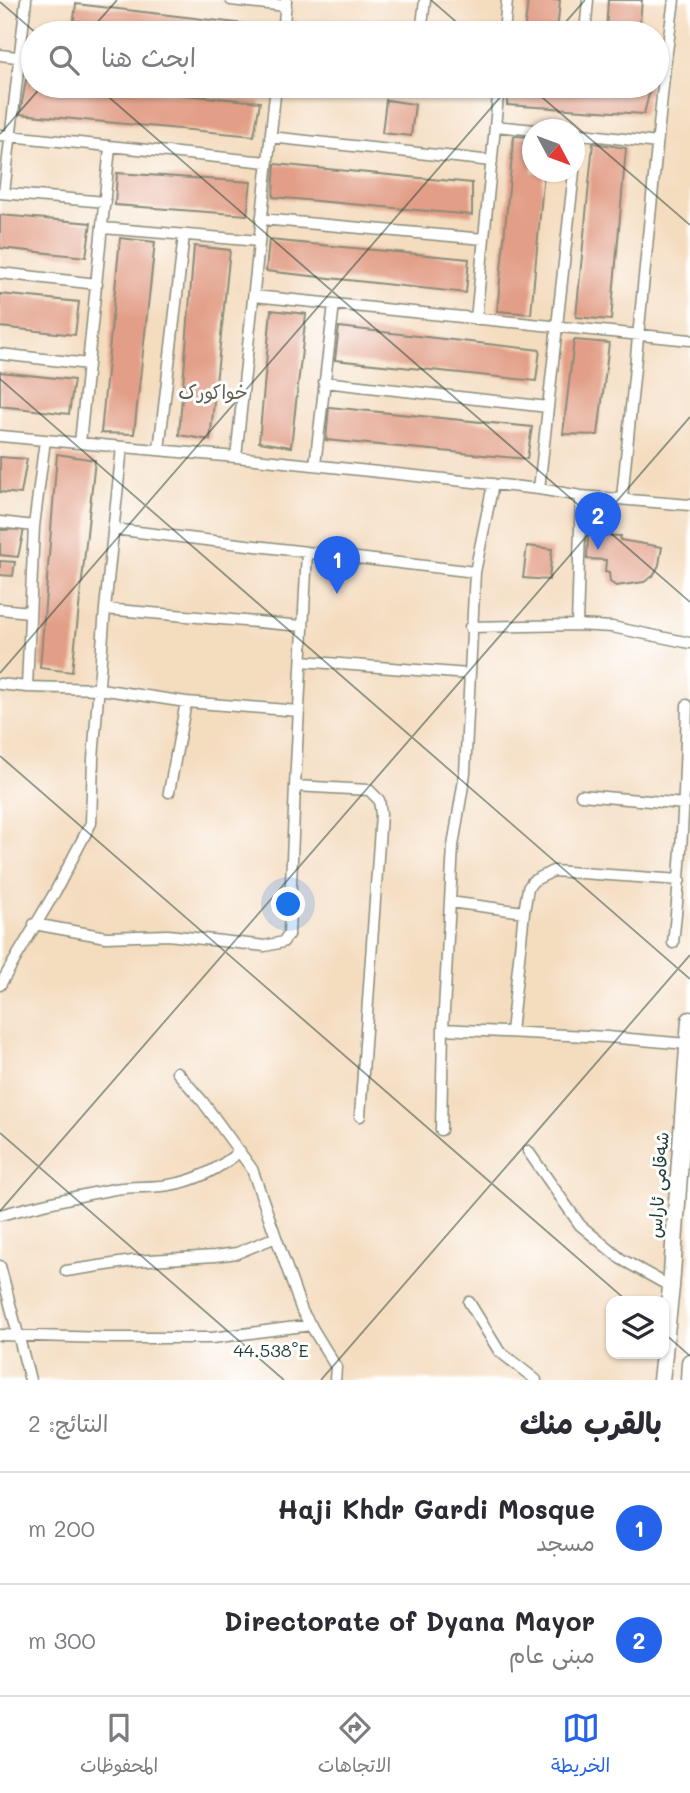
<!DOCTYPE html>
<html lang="ar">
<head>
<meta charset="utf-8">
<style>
  :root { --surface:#fff; --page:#f7f7f7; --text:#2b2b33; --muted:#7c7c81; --line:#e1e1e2; --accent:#2563eb }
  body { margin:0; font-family:Mali,"Playpen Sans Arabic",sans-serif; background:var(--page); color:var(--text); direction:rtl }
  .controls { position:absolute; right:21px; bottom:21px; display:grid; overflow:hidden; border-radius:14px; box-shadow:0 2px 5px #0004 }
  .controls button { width:63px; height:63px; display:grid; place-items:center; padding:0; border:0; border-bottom:2px solid var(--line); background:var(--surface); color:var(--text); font:35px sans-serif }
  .compass { position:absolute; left:522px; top:119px; width:63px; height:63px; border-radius:50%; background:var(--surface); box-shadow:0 2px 5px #0004; rotate:131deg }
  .you { position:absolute; left:289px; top:905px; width:24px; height:24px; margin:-18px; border:5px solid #fff; border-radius:50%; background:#1a73e8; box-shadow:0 0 0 10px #1a73e833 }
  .badge { display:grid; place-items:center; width:46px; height:46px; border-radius:50%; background:var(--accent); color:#fff; font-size:23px; font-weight:700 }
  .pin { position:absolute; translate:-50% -58px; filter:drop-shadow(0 2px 4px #0008) }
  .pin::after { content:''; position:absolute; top:37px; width:24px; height:21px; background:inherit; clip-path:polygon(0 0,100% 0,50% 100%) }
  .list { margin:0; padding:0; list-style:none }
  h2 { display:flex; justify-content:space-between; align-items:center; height:91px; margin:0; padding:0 28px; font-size:30px }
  h2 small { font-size:23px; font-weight:400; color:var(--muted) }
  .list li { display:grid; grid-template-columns:46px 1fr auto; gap:21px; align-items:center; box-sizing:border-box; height:112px; padding:0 28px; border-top:2px solid var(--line) }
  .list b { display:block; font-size:26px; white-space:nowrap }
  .list p { margin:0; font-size:23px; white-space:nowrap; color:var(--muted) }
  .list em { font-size:23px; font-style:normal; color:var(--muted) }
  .icon { flex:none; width:38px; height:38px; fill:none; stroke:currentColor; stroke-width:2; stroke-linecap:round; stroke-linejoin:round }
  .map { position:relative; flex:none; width:690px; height:1380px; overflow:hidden; direction:ltr }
  .search { position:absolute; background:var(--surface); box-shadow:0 2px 5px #0004; left:21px; right:21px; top:21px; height:77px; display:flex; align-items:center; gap:18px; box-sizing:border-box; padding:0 24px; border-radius:38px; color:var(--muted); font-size:26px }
  .sheet { height:315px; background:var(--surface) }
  nav { display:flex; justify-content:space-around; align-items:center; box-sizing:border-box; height:98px; border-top:2px solid var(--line); background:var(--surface); font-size:19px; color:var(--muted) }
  nav a { display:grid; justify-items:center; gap:4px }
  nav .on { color:var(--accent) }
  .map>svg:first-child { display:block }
  .building { fill:#e29e86 }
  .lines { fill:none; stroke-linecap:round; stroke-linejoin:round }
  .street-casing { stroke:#8a8c7a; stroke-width:13 }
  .primary-casing { stroke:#8a8c7a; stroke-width:19 }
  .street { stroke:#fff; stroke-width:10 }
  .primary { stroke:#fff; stroke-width:16 }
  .ticks { fill:none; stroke:#1f3d34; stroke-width:2; stroke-opacity:0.45 }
  .labels { text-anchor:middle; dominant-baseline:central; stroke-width:6; stroke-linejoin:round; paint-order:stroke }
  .street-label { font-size:18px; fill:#1f3d34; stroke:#fff }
  .neighbourhood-label { font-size:19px; fill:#635f51; stroke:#fff }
  .ticks-label { font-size:18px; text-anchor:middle; fill:#1f3d34; stroke:#fff; stroke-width:6; stroke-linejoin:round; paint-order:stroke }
</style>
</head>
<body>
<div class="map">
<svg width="690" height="1380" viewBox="0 0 690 1380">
  <rect width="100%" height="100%" fill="#fff"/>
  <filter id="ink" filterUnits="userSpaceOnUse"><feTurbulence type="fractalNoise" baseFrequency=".0143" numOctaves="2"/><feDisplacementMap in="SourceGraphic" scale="14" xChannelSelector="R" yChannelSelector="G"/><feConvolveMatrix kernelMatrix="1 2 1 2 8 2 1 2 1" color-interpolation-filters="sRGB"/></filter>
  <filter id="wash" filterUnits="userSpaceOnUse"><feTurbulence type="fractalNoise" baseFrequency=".00686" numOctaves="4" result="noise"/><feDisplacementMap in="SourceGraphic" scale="28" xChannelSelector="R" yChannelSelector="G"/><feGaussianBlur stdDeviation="1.57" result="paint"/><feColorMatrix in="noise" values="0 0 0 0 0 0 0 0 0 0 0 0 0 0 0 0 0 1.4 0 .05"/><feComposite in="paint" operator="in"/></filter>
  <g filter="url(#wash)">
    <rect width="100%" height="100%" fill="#f4dcbf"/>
    <g id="blocks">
      <path class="building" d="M528,0H560L557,33H524Z
        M608,0H642L639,33H606Z
        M76,4L270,27L269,33H72Z
        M26,80L33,81V86H86L260,102L254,136L20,114Z
        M508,86H651L644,114L507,105Z
        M386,100L415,104L411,136L382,133Z
        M514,136L532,137V172H544L531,314L497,311Z
        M593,143L626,148L611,320L576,317Z
        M275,164L472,183V215L273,197Z
        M117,173L251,182L247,215L115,205Z
        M0,215L91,223L86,257L0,248Z
        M120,238L155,242L134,434L101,433Z
        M269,240L469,259L466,293L266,271Z
        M194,246L230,250L210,440L179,435Z
        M0,294L79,302L75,335L0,327Z
        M271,310L306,314L291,447L259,442Z
        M339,327L540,350L536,381L335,360Z
        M574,340L609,343L598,435L563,434Z
        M0,372L74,380L69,414L0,406Z
        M329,407L532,427L527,459L326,440Z
        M57,454L95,460L72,672L40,668Z
        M0,457L27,459L21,494L0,492Z
        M24,529L18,557L0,555V530Z
        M588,535L621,536L620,540L662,547L659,565L653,576L644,582L616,586L610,582L609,573L605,572L606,560L587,559Z
        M527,546L552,549L549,580L523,578Z
        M0,561L15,562L13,576L0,575Z"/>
    </g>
  </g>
  <g filter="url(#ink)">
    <use href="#blocks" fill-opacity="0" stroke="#8a8c7a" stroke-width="2"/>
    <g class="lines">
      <g class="street-casing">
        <path id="street" d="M231,0L286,6
          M284,24L379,33
          M283,33L286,1
          M421,33L425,0
          M504,33L507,0
          M585,33L588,0
          M0,55L33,59
          M495,126L535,130
          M574,133L657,143
          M0,135L267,162
          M270,137L492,161
          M574,163L578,134
          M0,193L106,202
          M4,193L26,0
          M261,219L484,239
          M103,228L259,241
          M0,273L97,284
          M254,296L690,340
          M476,319L499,86
          M0,354L88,364
          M324,382L548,407
          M0,436L236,457L539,489L581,496L690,505
          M80,443L110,147
          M159,450L184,235
          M236,457L276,86
          M315,465L334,304
          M493,484L475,572L465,773L453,846L443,1029L607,1037L687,1044
          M539,489L574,172
          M622,498L665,66L674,0
          M0,522L34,526
          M113,529L475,572
          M307,552L295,786L369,790L379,800L381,814L360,1116
          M0,609L29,612
          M105,609L303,626
          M577,625L581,496
          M470,627L577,625L612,627L690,643
          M302,661L468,674
          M0,684L27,687L100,689L186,702L299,711
          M27,687L34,526L45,440
          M169,792L186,702
          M581,795L685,804
          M450,902L524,912
          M34,924L106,937L168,935L265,946L283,942L289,933L295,786
          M673,943C682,864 685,785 687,705
          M0,985L55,892L91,823L93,759L105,609L122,447
          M511,1032L524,912L528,888L533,881L553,871L680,880
          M177,1072L203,1102L252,1169L302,1311L336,1367L335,1380
          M441,1130L443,1029
          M528,1151L580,1225L621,1259L671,1287
          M0,1215C38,1205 76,1196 115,1189C133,1186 151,1188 169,1185C196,1181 219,1169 240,1151
          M0,1266L30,1380
          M66,1271L133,1261L215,1256L237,1253L276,1237
          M469,1302L499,1351L536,1380
          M0,1335L107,1338H212L311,1325"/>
      </g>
      <g class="primary-casing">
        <path id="primary" d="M664,1352L671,1287L690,1020
          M661,1380L664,1354
          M689,1380L690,1362"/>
      </g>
      <use href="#street" class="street"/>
      <use href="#primary" class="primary"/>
    </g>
  </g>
  <path class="ticks" d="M431,0L469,33M0,2L36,33M88,33L117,0M556,33L585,0M96,86L690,602M529,86L690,225M0,134L42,86M0,379L690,979M0,673L510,86M0,756L627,1301M0,1133L284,1380M0,1211L690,417M664,1333L690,1356M321,1380L690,955"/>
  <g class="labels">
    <g class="street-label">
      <text transform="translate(658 1185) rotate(-86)">شەقامی ئاراس</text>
    </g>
    <g class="neighbourhood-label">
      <text x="213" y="391">خواکورک</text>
    </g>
  </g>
  <g class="ticks-label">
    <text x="271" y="1357">44.538°E</text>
  </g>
</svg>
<div class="controls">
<button><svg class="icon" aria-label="layers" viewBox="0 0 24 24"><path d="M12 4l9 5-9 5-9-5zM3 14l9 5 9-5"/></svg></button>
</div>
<svg class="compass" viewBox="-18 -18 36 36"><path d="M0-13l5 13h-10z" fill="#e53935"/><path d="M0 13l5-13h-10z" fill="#7c7c81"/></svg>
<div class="you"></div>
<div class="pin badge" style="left:337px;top:594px">1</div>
<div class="pin badge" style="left:598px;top:550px">2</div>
<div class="search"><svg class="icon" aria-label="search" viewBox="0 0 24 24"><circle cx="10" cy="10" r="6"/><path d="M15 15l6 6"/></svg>ابحث هنا</div>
</div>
<section class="sheet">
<h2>بالقرب منك<small>النتائج: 2</small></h2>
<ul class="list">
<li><span class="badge">1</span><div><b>Haji Khdr Gardi Mosque</b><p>مسجد</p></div><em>200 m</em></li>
<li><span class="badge">2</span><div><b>Directorate of Dyana Mayor</b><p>مبنى عام</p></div><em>300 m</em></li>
</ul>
</section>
<nav>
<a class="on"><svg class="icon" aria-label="map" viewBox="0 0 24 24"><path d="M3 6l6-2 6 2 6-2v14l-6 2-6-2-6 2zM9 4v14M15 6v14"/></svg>الخريطة</a>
<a><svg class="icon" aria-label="directions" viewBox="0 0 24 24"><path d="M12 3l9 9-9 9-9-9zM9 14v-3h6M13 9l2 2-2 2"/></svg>الاتجاهات</a>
<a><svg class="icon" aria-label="saved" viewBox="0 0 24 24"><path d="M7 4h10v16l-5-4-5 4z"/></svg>المحفوظات</a>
</nav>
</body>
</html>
